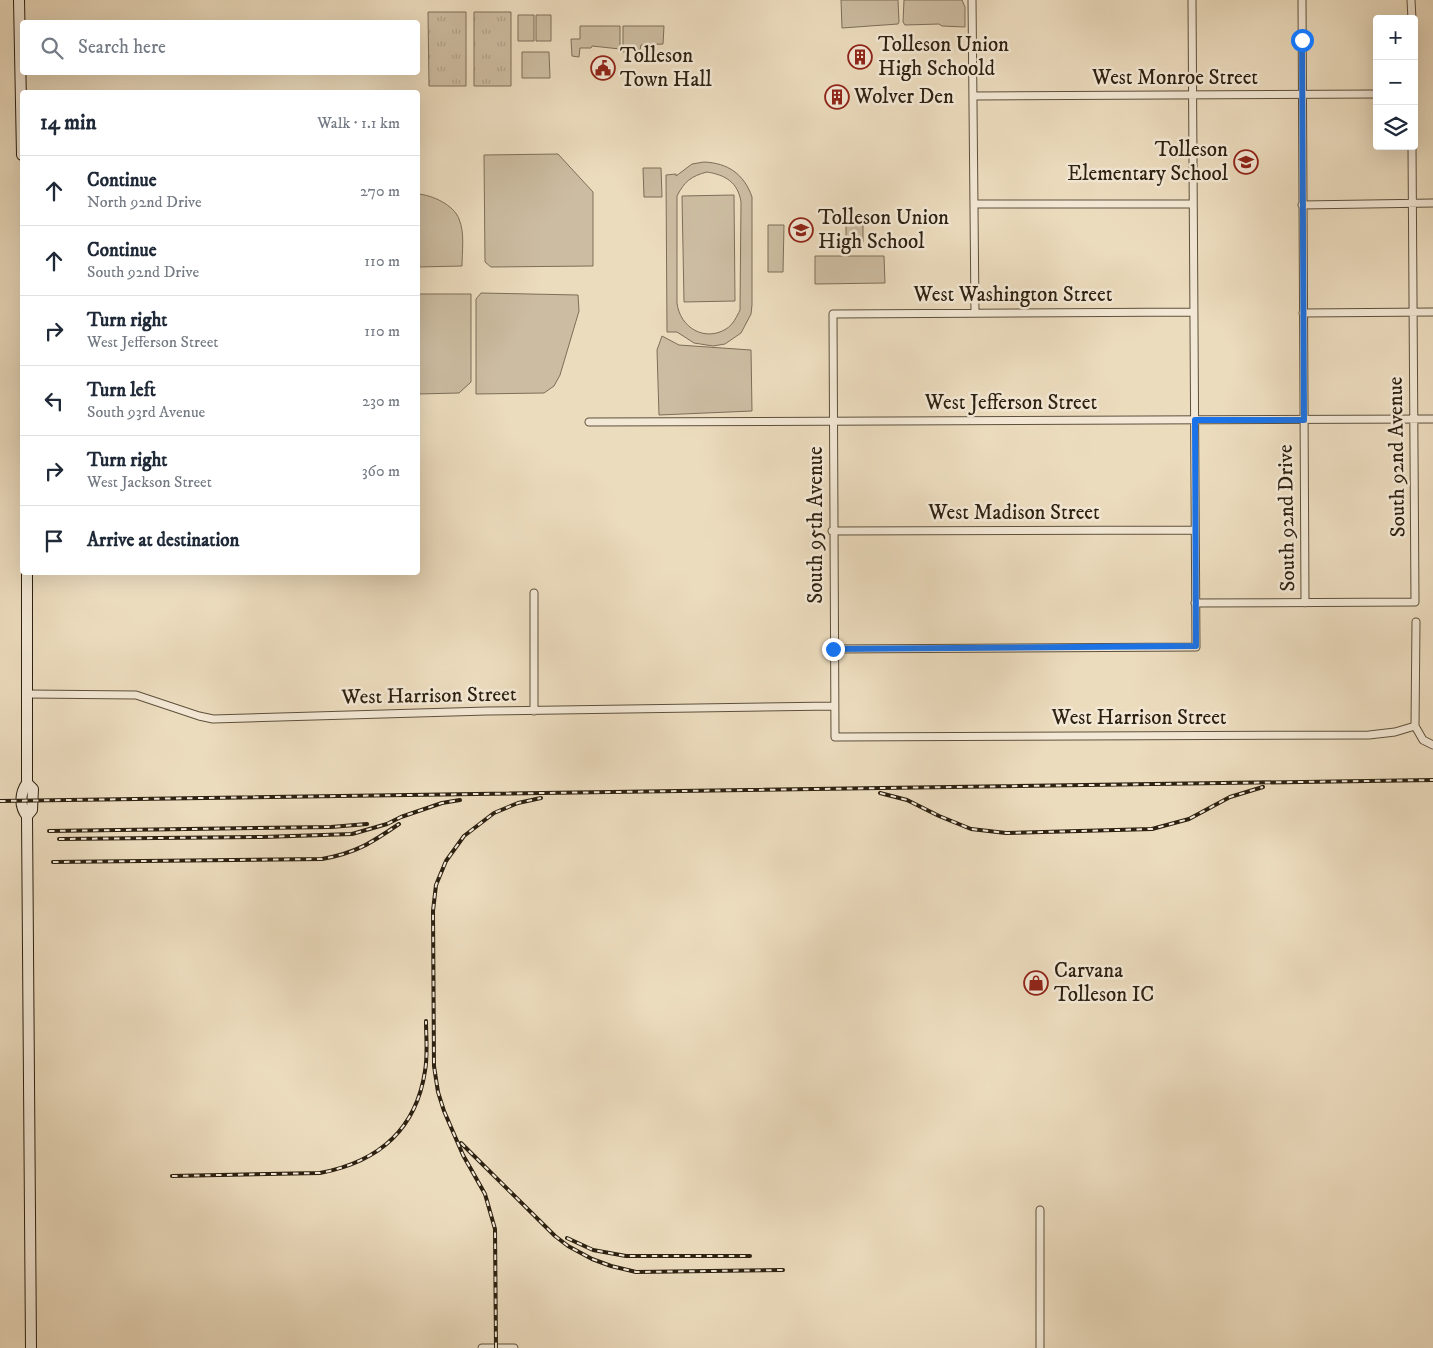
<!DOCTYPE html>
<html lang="en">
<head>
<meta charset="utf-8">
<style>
  :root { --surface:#fff; --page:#f2f2f3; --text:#1f2937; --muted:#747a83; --line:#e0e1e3 }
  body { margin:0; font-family:"IM FELL DW Pica",serif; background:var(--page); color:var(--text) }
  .controls { position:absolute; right:15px; top:15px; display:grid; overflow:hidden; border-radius:5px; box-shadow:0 5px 20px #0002 }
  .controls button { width:45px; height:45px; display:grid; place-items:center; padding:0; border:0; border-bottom:1px solid var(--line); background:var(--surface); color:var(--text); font:25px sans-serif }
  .stop { position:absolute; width:15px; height:15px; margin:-11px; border:4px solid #1a73e8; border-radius:50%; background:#fff }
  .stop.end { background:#1a73e8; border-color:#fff; box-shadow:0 1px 5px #0008 }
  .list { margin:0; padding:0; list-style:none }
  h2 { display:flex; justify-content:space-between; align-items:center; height:65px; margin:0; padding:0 20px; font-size:21px }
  h2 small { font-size:16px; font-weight:400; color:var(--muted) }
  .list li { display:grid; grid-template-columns:32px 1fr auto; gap:15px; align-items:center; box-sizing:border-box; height:70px; padding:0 20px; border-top:1px solid var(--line) }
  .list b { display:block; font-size:19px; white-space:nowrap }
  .list p { margin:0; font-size:16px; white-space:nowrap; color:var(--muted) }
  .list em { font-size:16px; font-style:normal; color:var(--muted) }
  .icon { flex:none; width:28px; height:28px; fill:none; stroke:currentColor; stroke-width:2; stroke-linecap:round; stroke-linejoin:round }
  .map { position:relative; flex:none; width:1433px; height:1348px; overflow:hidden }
  .search { position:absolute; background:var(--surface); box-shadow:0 5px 20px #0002; left:20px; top:20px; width:400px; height:55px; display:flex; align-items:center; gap:12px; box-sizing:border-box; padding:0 18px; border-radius:5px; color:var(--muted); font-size:19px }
  .panel { position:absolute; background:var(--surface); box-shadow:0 5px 20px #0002; left:20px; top:90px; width:400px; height:485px; border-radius:5px }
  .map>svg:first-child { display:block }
  .grass { fill:#ccbca1; stroke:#7c6e59; fill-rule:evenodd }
  .park { fill:url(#park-tufts); stroke:#7c6e59 }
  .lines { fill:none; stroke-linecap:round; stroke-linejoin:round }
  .street-casing { stroke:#5d503c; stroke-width:9 }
  .secondary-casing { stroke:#2d2111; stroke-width:12 }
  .street { stroke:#f3e8d5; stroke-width:7 }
  .secondary { stroke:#f3e8d5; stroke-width:10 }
  .rail-casing { stroke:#2d2111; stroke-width:4 }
  .rail { stroke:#f3e8d5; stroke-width:2; stroke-dasharray:5.5; stroke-linecap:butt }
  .route { stroke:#1a73e8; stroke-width:6 }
  .labels { text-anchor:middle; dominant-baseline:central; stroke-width:5; stroke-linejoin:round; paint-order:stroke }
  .poi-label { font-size:21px; fill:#2d2111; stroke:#f3e8d5; text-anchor:start }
  .street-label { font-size:21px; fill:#2d2111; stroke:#f3e8d5 }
</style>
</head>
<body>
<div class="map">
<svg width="1433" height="1348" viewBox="0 0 1433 1348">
  <defs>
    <pattern id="park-tufts" width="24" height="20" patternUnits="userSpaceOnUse" patternTransform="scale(1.25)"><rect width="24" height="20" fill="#ccbca1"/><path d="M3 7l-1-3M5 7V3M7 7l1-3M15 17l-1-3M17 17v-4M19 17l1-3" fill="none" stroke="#b0a18a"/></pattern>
  </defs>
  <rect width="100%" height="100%" fill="#ecdcbe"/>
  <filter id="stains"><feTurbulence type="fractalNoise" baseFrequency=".004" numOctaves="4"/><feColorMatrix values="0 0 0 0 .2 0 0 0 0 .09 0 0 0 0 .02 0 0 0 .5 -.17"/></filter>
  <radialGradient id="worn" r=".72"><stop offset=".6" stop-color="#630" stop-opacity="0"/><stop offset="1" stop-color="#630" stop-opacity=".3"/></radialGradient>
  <path class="grass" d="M841,0H898L899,22L898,24L842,28Z
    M904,0H962L965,7V27L942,26L939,24L905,25L903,22Z
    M518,15H534V41H518Z
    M536,15H551V41H536Z
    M580,26H620V49L592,46L591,48H580L579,57L572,56L571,39H580Z
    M623,26H664L663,44L641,45L640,50L623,52Z
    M522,52H549L550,78H522Z
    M558,154L593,192V266L491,267L485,262L484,155Z
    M704,162C728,163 744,174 752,197V305L751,314L741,333L725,344L713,346L694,343L677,332H667L666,175L676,174V176L692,164ZM707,172C725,175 738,182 741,202L740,310C737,316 733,325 726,329C705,342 680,328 677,303V196C684,182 691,176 707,172Z
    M643,168H661L662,197H644Z
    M418,194C432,195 454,205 459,219C465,233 462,251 462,266L418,267Z
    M734,195L735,301L684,302L682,196Z
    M768,225H784L783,272H768Z
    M846,225H863V242H846Z
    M815,256H884L885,283L815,284Z
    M481,293L578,295L579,311L560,375L554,386L544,393L476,394V299Z
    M418,294H471V382L459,393L418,394Z
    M662,336L679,345L751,350L752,411L659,415L657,350Z"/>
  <path class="park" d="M428,12H466V86H429Z
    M474,12H511V86H474Z"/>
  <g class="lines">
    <g class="street-casing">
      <path id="street" d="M972,0L975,313
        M1302,0L1305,603
        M1411,0L1412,19
        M974,96L1377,94
        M974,204H1193
        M1302,205L1433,203
        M1194,312L833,314L835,737L1369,735L1395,732L1415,726
        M1303,313L1433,312
        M589,422L1433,419
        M832,531L1195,530
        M534,593V711
        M1195,603L1415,602L1412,146
        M1416,622L1415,726L1423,740L1433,745
        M833,649L1196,647L1192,0
        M28,694L136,695L199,716L213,719L487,711L834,706
        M1040,1210V1348
        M482,1348H514"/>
    </g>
    <g class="secondary-casing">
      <path id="secondary" d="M19,0L22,155
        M27,572V783C20,793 19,806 27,816L31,1348
        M27,783L33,789L32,810L27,816"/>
    </g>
    <use href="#street" class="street"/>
    <use href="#secondary" class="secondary"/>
    <g class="rail-casing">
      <path id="rail" d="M880,793L907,800L939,816L971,829L1006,833L1152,829L1189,819L1230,797L1263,787
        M0,801L1433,780
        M49,831L331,827L367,824
        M59,839L263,837L352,834L387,824L401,817L442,803L460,800
        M53,862L322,859C356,853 371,843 399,824
        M461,1143L555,1236L568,1246L592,1259L611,1266L636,1272L783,1270
        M172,1176L320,1173C378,1162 416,1130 425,1071C428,1055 426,1037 426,1021
        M567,1238L593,1250L626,1256H750
        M496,1348L495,1229L485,1194L463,1155L444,1111L438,1092L434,1066L433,911L436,885L446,861L464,836L494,813L518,803L541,798"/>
    </g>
    <use href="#rail" class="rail"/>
  </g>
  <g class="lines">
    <path class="route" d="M833,649L1196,646L1195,420H1304L1302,40"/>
  </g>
  <defs>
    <g id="building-ring" transform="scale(1.25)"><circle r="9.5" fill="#f3e8d5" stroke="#8f2418" stroke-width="1.5"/><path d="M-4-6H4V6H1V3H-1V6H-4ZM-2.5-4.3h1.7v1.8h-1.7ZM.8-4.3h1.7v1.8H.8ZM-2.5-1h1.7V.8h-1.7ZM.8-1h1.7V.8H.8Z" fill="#8f2418"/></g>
    <g id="civic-ring" transform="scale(1.25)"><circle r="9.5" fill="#f3e8d5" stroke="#8f2418" stroke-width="1.5"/><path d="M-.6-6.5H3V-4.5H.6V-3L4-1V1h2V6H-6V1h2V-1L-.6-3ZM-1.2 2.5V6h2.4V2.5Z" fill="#8f2418"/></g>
    <g id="school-ring" transform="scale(1.25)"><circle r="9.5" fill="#f3e8d5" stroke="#8f2418" stroke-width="1.5"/><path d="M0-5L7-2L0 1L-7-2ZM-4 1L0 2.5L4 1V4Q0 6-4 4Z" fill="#8f2418"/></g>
    <g id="shop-ring" transform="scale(1.25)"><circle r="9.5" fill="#f3e8d5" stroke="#8f2418" stroke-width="1.5"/><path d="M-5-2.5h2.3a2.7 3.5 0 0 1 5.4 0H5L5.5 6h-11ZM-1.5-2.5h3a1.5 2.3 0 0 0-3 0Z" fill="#8f2418"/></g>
  </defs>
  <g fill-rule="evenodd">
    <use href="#building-ring" x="860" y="57"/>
    <use href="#civic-ring" x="603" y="68"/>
    <use href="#building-ring" x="837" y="97"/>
    <use href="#school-ring" x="1246" y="162"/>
    <use href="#school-ring" x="801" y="230"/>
    <use href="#shop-ring" x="1036" y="983"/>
  </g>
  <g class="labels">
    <g class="poi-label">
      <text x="878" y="45">Tolleson Union<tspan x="878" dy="24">High Schoold</tspan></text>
      <text x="620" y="56">Tolleson<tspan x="620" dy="24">Town Hall</tspan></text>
      <text x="854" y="97">Wolver Den</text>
      <text x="1228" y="150" text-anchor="end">Tolleson<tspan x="1228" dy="24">Elementary School</tspan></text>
      <text x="818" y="218">Tolleson Union<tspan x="818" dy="24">High School</tspan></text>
      <text x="1054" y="971">Carvana<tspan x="1054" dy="24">Tolleson IC</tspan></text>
    </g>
    <g class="street-label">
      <text x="1175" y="78">West Monroe Street</text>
      <text x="1013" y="295">West Washington Street</text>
      <text x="1011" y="403">West Jefferson Street</text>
      <text transform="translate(1397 457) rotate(-91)">South 92nd Avenue</text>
      <text x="1014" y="513">West Madison Street</text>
      <text transform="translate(1287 518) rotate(-91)">South 92nd Drive</text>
      <text transform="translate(816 525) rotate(-90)">South 95th Avenue</text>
      <text transform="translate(429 696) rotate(-1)">West Harrison Street</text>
      <text x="1139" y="718">West Harrison Street</text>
    </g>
  </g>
  <rect width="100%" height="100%" filter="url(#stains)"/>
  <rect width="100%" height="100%" fill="url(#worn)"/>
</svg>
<div class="controls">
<button>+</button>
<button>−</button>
<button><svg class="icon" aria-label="layers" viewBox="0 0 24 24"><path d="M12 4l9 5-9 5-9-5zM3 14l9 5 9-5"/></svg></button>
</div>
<div class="stop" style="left:1302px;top:40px"></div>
<div class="stop end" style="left:833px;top:649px"></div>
<div class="search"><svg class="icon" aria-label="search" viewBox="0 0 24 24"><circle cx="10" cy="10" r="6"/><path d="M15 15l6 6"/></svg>Search here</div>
<section class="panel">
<h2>14 min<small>Walk · 1.1 km</small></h2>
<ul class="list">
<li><svg class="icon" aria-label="ahead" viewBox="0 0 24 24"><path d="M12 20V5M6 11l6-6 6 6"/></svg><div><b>Continue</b><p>North 92nd Drive</p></div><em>270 m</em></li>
<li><svg class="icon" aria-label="ahead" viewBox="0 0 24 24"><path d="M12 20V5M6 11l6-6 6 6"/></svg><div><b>Continue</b><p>South 92nd Drive</p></div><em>110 m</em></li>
<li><svg class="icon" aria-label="right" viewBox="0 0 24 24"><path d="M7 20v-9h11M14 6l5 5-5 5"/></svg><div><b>Turn right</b><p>West Jefferson Street</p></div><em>110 m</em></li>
<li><svg class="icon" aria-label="left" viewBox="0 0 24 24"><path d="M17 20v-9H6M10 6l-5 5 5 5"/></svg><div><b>Turn left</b><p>South 93rd Avenue</p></div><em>230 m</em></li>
<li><svg class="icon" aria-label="right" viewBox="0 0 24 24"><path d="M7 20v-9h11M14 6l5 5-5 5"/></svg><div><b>Turn right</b><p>West Jackson Street</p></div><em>360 m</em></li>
<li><svg class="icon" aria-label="arrive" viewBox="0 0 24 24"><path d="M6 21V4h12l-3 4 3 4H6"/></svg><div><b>Arrive at destination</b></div></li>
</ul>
</section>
</div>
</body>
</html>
